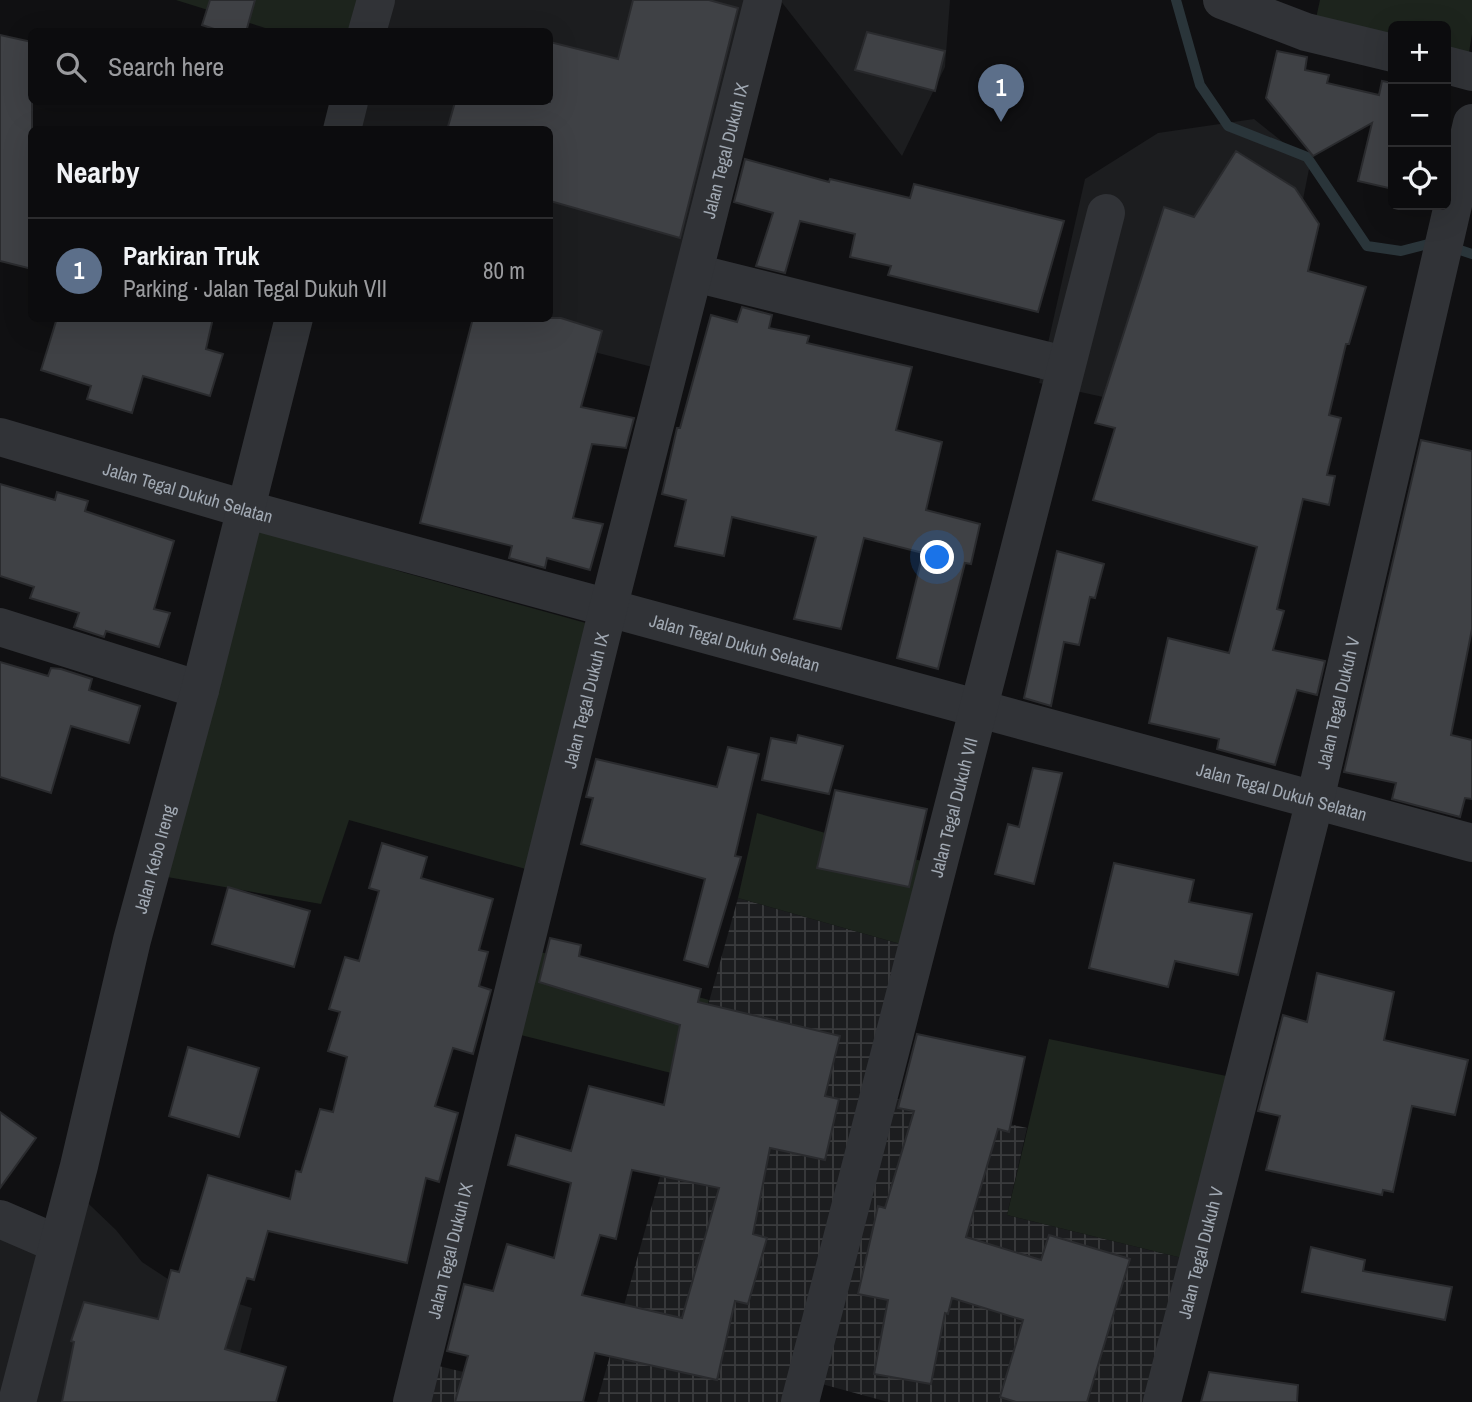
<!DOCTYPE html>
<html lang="en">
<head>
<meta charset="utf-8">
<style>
  :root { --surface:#0c0c0e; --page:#1a1a1c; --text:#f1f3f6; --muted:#9a9b9e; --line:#2c2c2e; --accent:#f29028 }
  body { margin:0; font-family:"Archivo Narrow",sans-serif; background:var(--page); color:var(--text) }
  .controls { position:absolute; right:21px; top:21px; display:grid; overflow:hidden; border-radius:10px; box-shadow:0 7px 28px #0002 }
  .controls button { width:63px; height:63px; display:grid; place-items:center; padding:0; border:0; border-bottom:2px solid var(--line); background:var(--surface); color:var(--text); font:35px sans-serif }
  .you { position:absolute; left:938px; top:558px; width:24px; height:24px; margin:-18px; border:5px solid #fff; border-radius:50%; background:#1a73e8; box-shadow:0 0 0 10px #1a73e833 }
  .badge { display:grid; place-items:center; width:46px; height:46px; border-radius:50%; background:var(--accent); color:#fff; font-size:23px; font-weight:700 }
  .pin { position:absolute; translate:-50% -58px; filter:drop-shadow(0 2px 4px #0008) }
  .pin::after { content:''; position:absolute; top:37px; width:24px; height:21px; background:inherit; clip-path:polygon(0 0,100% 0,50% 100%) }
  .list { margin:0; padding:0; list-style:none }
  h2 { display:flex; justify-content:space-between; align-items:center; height:91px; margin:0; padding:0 28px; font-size:30px }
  h2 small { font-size:23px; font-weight:400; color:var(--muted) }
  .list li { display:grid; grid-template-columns:46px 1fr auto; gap:21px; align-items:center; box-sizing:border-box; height:105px; padding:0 28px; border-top:2px solid var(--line) }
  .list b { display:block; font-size:26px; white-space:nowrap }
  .list p { margin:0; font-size:23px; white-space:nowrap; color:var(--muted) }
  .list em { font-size:23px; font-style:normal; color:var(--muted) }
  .icon { flex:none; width:38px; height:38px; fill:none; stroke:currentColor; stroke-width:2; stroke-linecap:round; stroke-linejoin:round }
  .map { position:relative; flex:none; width:1472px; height:1402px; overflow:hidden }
  .search { position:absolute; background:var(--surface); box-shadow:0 7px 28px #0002; left:28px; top:28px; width:525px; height:77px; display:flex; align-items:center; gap:18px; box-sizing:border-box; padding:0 24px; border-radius:10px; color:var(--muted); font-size:26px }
  .panel { position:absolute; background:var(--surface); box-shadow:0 7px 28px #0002; left:28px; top:126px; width:525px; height:196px; border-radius:10px }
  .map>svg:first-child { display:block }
  .built { fill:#1c1d1f }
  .industrial { fill:url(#industrial-grid) }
  .green { fill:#1d241d }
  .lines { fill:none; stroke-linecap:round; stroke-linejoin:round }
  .stream { stroke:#2a353a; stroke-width:10 }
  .building { fill:#3f4145; stroke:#2a2b2e; stroke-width:2; fill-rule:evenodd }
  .minor { stroke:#313337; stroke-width:38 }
  .labels { text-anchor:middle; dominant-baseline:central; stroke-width:7; stroke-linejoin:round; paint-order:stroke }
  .street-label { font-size:18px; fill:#a1a9b3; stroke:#0b0c0d }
</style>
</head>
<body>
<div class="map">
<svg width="1472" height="1402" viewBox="0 0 1472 1402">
  <defs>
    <pattern id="industrial-grid" width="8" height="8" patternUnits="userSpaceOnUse" patternTransform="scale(1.75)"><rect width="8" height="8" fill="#1c1d1f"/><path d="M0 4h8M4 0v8" fill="none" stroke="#3a3b3d"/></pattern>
  </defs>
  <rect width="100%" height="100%" fill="#101012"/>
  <path class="built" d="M373,0H753L664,370L466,319L550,318V130H339L347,102H550V32L365,31Z
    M780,0H950L945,67L902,156Z
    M1254,119L1310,164L1283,301L1241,427L1039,383L1085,179L1158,133Z
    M69,1185L116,1230L142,1262L177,1285L252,1308L227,1402H0V1226L59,1250Z"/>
  <path class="industrial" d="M738,898L911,947L873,1094L1027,1128L1007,1215L1186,1259L1146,1402H888L796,1377L788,1402H597Z
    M422,1362L588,1402H410Z"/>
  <path class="green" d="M176,0H373L365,32L275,31Z
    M1320,0H1472V34L1467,65L1446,60V26H1393V49L1313,32Z
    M233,519L402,572L604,628L540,873L349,820L321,904L150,874Z
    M757,813L935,865L911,947L738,898Z
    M523,947L709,1000L687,1077L505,1031Z
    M1049,1039L1236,1078L1186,1259L1007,1215Z"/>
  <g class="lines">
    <path class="stream" d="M1176,0L1200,85L1228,126L1307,157L1367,246L1401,251L1436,242
      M1451,247L1472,254"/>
  </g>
  <path class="building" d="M210,0H255L246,32H223L202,25Z
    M633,0H709L738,8L680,238L550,201V130H447L455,102H550V42L618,59Z
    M867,32L945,51L935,91L855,70Z
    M0,35L32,42V269L0,261Z
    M1277,51L1307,57L1305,70L1329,75L1327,83L1379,95L1382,81L1393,83V189L1358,181L1372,123L1313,156L1266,98Z
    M1236,151L1295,188L1319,224L1308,271L1366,287L1349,344H1346L1329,415L1341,418L1327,475L1335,476L1329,505L1303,499L1277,609L1284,611L1273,650L1325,661L1317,695L1297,690L1275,765L1217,749L1219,739L1149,723L1168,638L1229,653L1257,547L1093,500L1115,428L1095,423L1164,207L1194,217Z
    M745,159L829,182L830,179L910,198L914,184L1064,221L1038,312L888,275L891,266L850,257L855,234L800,221L785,273L756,266L773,213L734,202Z
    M742,307L772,315L769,328L809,336L807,343L912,367L896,430L942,442L926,510L980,524L971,564L965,563L938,669L897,658L923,553L864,538L841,629L794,619L816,537L732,517L724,556L675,546L686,500L662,494L677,428H680L711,315L737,322Z
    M57,318H213L206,349L223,354L210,396L143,376L132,413L87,399L91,386L41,370Z
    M473,318H561L602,331L581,407L634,418L626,448L592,444L573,518L603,524L590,570L547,558L545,568L509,558L512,546L420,523Z
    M1421,440L1472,451V629L1451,735L1472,740V799L1465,798L1460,817L1392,799L1396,783L1344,772Z
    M0,484L55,500L57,492L88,501L85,511L174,541L154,609L170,613L159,647L106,631L104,637L74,627L79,613L30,598L34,587L0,576Z
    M1057,551L1104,564L1095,598L1090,597L1079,645L1064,642L1051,706L1024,698Z
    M0,662L48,676L51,668L61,669L92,679L89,690L140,706L129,743L71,726L51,793L0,777Z
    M798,735L843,746L829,794L762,780L771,738L796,743Z
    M728,747L759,754L735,856L741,857L708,967L684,960L705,879L581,844L593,798L586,797L596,759L717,787Z
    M1033,768L1062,773L1034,884L995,874L1008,824L1019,827Z
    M835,790L927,809L909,887L817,868Z
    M382,843L427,857L421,878L493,899L479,950L488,952L479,986L491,990L473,1054L453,1048L435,1106L458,1113L439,1182L426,1178L407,1263L268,1231L254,1280L247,1278L225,1349L286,1367L276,1402H62L74,1342L71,1341L84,1302L158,1319L171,1270L179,1272L208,1175L290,1199L296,1171L301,1172L320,1109L333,1112L347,1057L328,1051L340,1012L329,1009L345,957L359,961L379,891L369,888Z
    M1114,863L1194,880L1189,902L1252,914L1238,975L1175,961L1168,987L1089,968Z
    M228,887L310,911L294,967L212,944Z
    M550,938L581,945L579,956L701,989L698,1002L840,1036L825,1096L839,1099L825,1160L770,1148L753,1234L767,1238L748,1304L735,1301L717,1380L595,1353L583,1402H455L468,1356L447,1351L464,1284L493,1291L507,1244L554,1258L571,1183L508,1165L516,1135L571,1151L589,1086L664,1105L680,1025L539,982ZM632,1170L719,1188L682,1318L582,1295L600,1235L616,1239Z
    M1317,973L1394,992L1384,1040L1468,1060L1455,1115L1412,1106L1393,1192L1383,1190L1382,1195L1266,1170L1280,1116L1258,1111L1283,1015L1307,1022Z
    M917,1034L1025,1057L1009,1132L998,1129L966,1237L1041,1260L1049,1235L1130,1259L1087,1402H1016L1000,1397L1023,1320L952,1298L948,1314L945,1313L931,1384L874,1374L888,1300L858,1294L878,1206L885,1208L914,1111L898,1108Z
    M188,1047L259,1068L239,1137L169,1116Z
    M0,1112L36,1138L0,1188Z
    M1311,1247L1365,1260L1363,1271L1452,1287L1445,1320L1302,1292Z
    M1209,1372L1298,1385L1297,1402H1201Z"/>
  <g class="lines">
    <g class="minor">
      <path d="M1222,0L1306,32L1393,53"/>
      <path d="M367,32L376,0"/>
      <path d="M1446,65L1472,72"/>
      <path d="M342,130L349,102"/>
      <path d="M695,273L1064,365"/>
      <path id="s1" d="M0,437L245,509L1472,843"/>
      <path d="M0,627L200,690"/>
      <path d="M0,1219L58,1244"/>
      <path id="s2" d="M17,1402L79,1166L132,940L200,690L294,318"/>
      <path id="s3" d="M412,1402L608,609L763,0"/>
      <path id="s4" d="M800,1402L1106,213"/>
      <path id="s5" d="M1162,1402L1315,800L1472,123"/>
    </g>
  </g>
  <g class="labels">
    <g class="street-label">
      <text stroke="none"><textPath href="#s3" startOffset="1290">Jalan Tegal Dukuh IX</textPath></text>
      <text stroke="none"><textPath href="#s1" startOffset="196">Jalan Tegal Dukuh Selatan</textPath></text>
      <text stroke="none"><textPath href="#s1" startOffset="763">Jalan Tegal Dukuh Selatan</textPath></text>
      <text stroke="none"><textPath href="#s3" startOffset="723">Jalan Tegal Dukuh IX</textPath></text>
      <text stroke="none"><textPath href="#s5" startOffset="721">Jalan Tegal Dukuh V</textPath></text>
      <text stroke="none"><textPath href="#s1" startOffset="1330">Jalan Tegal Dukuh Selatan</textPath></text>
      <text stroke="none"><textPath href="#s4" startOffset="614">Jalan Tegal Dukuh VII</textPath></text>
      <text stroke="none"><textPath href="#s2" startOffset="560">Jalan Kebo Ireng</textPath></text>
      <text stroke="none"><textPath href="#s3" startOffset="156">Jalan Tegal Dukuh IX</textPath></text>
      <text stroke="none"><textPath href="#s5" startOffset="154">Jalan Tegal Dukuh V</textPath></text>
    </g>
  </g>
</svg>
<div class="controls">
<button>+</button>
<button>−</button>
<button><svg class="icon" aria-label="locate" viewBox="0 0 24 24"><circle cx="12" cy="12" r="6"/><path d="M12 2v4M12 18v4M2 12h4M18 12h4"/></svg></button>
</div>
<div class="you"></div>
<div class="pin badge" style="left:1001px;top:122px;background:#5c6f8a">1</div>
<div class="search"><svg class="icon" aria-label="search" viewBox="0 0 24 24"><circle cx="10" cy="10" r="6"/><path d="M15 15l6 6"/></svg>Search here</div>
<section class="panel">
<h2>Nearby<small></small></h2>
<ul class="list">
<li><span class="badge" style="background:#5c6f8a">1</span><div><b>Parkiran Truk</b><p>Parking · Jalan Tegal Dukuh VII</p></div><em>80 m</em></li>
</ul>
</section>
</div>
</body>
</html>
